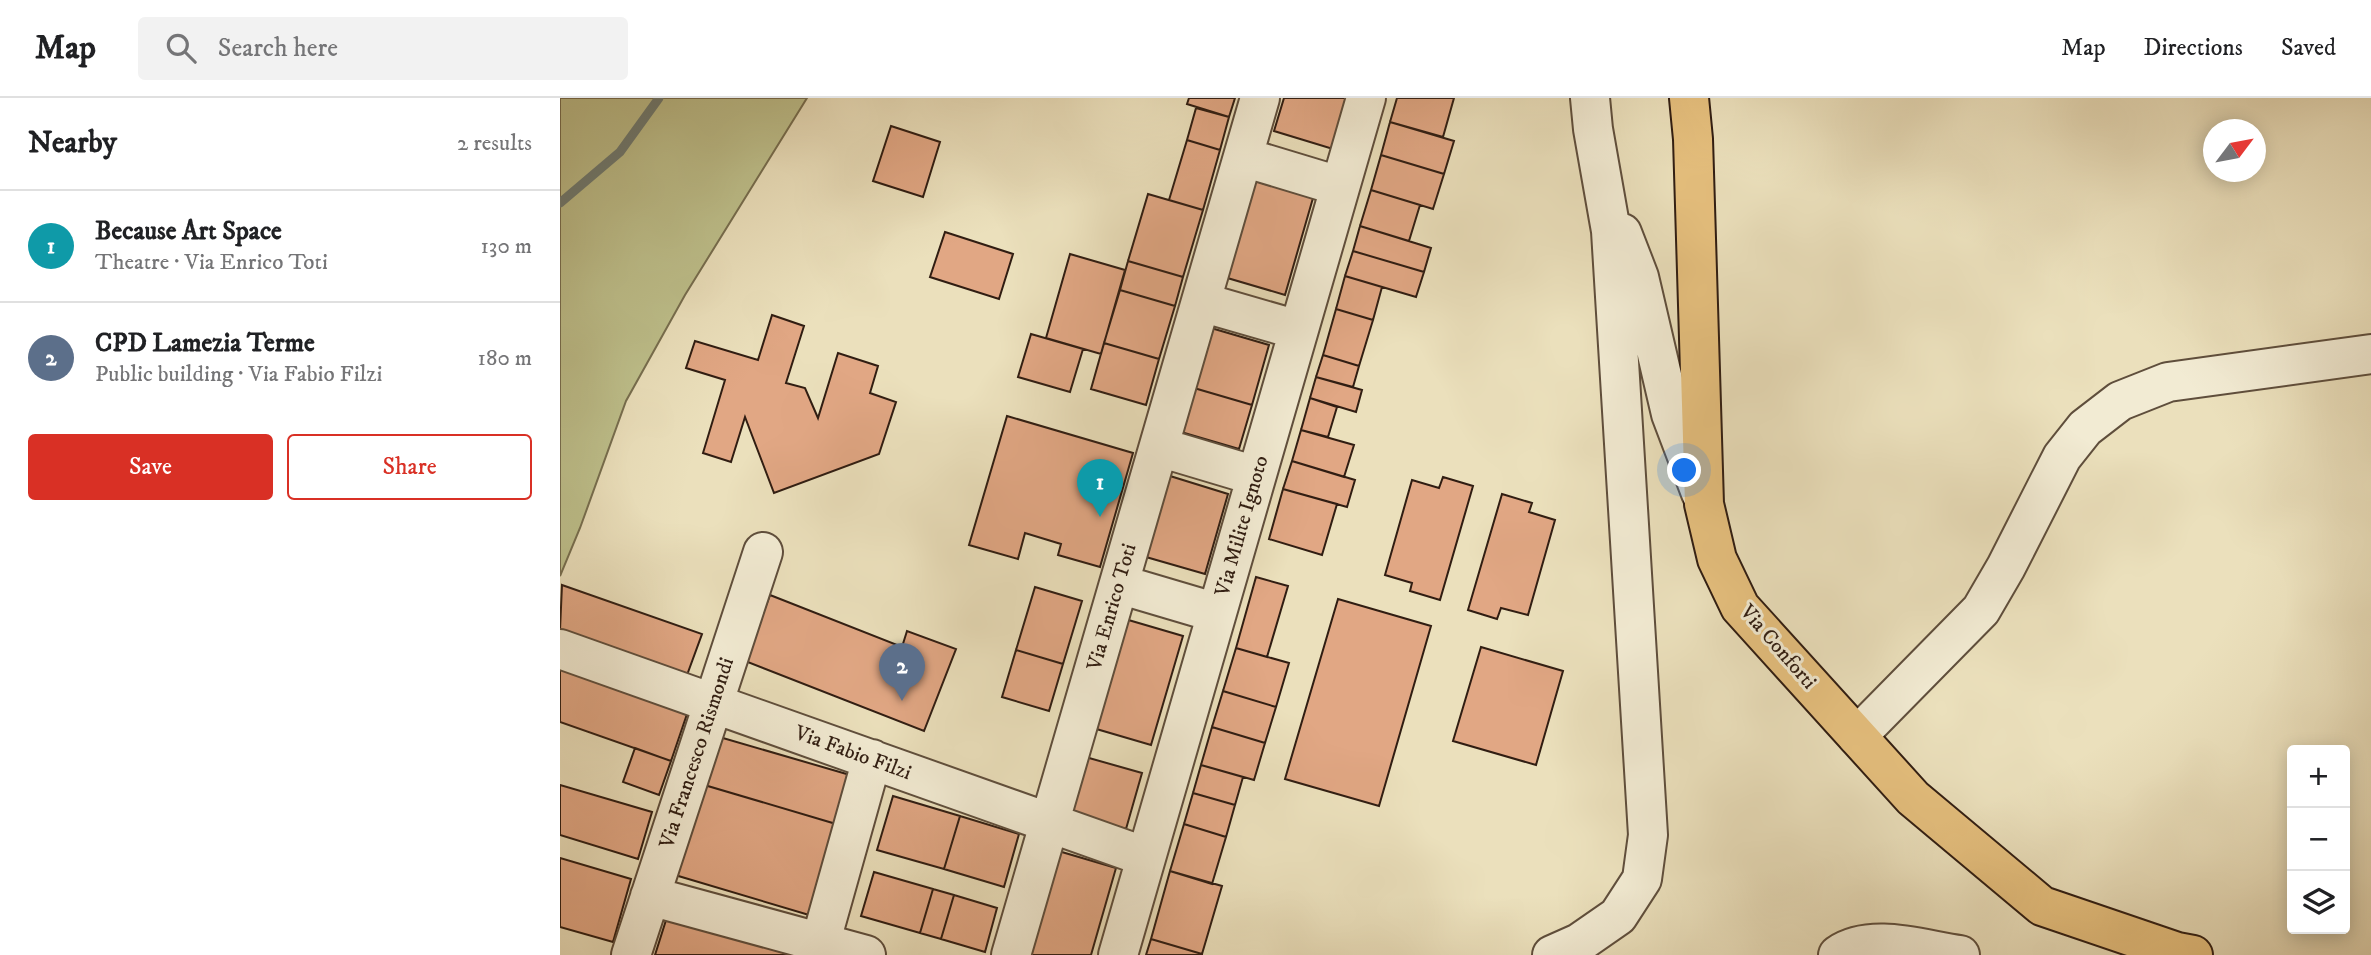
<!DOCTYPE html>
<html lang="en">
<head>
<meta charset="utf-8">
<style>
  :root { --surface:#fff; --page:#f2f2f2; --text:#202124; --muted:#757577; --line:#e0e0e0; --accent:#d93025 }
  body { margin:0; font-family:"IM FELL DW Pica",serif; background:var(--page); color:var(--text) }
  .controls { position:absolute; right:21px; bottom:21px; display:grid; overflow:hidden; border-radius:7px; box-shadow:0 4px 18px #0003 }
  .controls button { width:63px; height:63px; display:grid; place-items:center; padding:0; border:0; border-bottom:2px solid var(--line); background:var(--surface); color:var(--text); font:35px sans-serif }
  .compass { position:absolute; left:1643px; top:21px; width:63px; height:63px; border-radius:50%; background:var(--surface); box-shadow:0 4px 18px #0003; rotate:58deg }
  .you { position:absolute; left:1125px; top:373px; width:24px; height:24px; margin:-18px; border:5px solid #fff; border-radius:50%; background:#1a73e8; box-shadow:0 0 0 10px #1a73e833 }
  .badge { display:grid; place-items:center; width:46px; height:46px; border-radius:50%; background:var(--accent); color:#fff; font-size:23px; font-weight:700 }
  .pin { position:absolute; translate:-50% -58px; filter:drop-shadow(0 2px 4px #0008) }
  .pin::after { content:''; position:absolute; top:37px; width:24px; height:21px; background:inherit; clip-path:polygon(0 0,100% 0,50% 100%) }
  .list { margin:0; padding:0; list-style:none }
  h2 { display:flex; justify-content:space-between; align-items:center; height:91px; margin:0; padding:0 28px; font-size:30px }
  h2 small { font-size:23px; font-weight:400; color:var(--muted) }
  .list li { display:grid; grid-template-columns:46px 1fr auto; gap:21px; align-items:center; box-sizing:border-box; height:112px; padding:0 28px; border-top:2px solid var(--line) }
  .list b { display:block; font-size:26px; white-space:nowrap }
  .list p { margin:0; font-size:23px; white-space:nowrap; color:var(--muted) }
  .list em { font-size:23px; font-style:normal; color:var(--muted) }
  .actions { display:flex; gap:14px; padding:21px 28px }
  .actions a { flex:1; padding:16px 0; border:2px solid var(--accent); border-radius:7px; text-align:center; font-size:24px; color:var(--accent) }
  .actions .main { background:var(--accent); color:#fff }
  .icon { flex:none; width:38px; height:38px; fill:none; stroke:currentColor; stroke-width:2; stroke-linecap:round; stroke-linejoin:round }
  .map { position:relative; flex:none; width:1811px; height:857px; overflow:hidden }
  header { display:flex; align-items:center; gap:42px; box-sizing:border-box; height:98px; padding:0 35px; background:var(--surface); border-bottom:2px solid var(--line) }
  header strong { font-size:33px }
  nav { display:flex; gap:38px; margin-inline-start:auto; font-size:24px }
  .search { width:490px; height:63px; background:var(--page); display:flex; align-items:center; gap:18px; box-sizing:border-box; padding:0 24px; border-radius:7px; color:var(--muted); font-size:26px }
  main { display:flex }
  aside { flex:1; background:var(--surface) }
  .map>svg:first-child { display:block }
  .green { fill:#bec08c; stroke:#776e4f; stroke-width:2 }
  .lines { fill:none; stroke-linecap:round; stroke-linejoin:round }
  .stream { stroke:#6f7c74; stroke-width:9 }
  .building { fill:#e1a784; stroke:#301d12; stroke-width:2 }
  .minor-casing { stroke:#5f4e3c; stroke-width:42 }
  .major-casing { stroke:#301d12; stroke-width:42 }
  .minor { stroke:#f2ebd3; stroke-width:38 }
  .major { stroke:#e6c07e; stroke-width:38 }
  .labels { text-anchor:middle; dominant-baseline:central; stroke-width:6; stroke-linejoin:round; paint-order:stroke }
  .street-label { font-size:21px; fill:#301d12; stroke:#f2ebd3 }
</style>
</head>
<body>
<header>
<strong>Map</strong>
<div class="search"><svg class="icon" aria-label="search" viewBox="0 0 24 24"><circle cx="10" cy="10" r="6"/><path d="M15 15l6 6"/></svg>Search here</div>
<nav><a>Map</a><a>Directions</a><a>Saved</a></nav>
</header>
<main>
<aside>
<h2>Nearby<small>2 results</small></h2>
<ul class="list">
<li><span class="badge" style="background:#0f9aa8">1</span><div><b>Because Art Space</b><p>Theatre · Via Enrico Toti</p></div><em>130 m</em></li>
<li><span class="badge" style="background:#5c6f8a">2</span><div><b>CPD Lamezia Terme</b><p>Public building · Via Fabio Filzi</p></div><em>180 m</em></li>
</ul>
<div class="actions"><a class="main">Save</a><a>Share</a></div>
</aside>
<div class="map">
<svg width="1811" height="857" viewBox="0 0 1811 857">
  <rect width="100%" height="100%" fill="#ebe0bc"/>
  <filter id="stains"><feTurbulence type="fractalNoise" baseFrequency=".00286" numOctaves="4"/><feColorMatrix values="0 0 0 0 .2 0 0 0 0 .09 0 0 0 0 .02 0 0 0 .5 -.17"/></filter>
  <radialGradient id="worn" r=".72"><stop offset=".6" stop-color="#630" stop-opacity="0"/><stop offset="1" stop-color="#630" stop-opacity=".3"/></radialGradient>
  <path class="green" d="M0,0H247L125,197L66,303L20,430L0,478Z"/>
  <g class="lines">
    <path class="stream" d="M0,105L60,54L99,0"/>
  </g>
  <path class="building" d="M629,0H675L669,19L627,6Z
    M724,0H788L773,51L714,33Z
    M837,0H894L883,39L830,24Z
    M636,10L669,19L660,52L627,42Z
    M830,24L894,43L884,76L821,57Z
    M331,28L380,44L363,99L313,83Z
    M627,42L660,52L643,112L609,102Z
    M821,57L884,76L873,111L811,92Z
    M692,82L753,100L725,197L664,179Z
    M811,92L860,107L849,143L800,128Z
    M588,96L643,112L623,179L568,163Z
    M800,128L871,150L864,174L793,153Z
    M385,134L453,156L439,201L370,179Z
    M793,153L864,174L856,199L785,178Z
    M510,156L565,172L541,256L486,240Z
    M568,163L623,179L615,208L560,192Z
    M785,178L822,189L813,222L776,211Z
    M560,192L615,208L599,261L544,245Z
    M776,211L813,222L799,268L763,257Z
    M212,217L244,228L226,285L245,290L258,320L278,255L318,268L310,295L336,304L319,356L214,395L185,319L171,364L143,355L165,282L126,270L135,243L198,262Z
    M651,230L709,247L692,307L634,290Z
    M471,236L523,251L510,294L458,279Z
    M544,245L599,261L586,307L531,291Z
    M763,257L799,268L793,289L756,279Z
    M756,279L802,292L796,314L750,300Z
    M634,290L692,307L679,351L621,334Z
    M750,300L777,309L768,339L741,332Z
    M447,318L573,355L540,469L498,457L501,446L465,435L458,461L409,447Z
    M741,332L794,347L784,379L732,363Z
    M732,363L795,382L787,409L723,391Z
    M610,378L668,396L645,476L586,459Z
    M883,379L913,388L880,502L850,493L852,485L825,477L852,382L879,390Z
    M723,391L777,406L762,457L709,441Z
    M942,396L972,405L969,414L995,422L968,517L941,510L937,521L908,512Z
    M696,479L728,488L707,559L676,550Z
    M2,487L142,536L127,577L0,532Z
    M475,489L522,503L503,566L456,552Z
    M210,497L342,549L347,533L396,551L364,633L185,563Z
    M778,501L871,528L819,708L725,681Z
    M565,521L623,538L591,647L533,630Z
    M921,549L1003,573L976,667L893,643Z
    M676,550L729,565L716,609L663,593Z
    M456,552L503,566L489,613L442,599Z
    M0,571L127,616L111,663L0,624Z
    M663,593L716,609L705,645L652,629Z
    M652,629L705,645L694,682L641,667Z
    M156,638L290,677L276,726L141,686Z
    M75,650L111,663L99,697L63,684Z
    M522,658L582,675L566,731L506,713Z
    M641,667L683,679L675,707L633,695Z
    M141,686L276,726L249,817L115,777Z
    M0,687L92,714L78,761L0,737Z
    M633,695L675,707L666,739L624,726Z
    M333,698L400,718L384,771L317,752Z
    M400,718L459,736L444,789L384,771Z
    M624,726L666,739L652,786L610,773Z
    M495,752L556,770L531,857H465Z
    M0,760L71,781L53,844L0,829Z
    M610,773L662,788L642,856L591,841Z
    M314,774L373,791L360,835L301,818Z
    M373,791L394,797L381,841L360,835Z
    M394,797L437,810L425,854L381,841Z
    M107,819L233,857H95Z
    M591,841L642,856V857H586Z"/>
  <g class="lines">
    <g class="minor-casing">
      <path id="minor" d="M683,59L779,88
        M1062,135L1079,179L1111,316L1141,395
        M641,204L738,232
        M599,349L696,378
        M559,486L657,515
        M0,551L586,759
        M1297,638L1421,512L1446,469L1502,359L1525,330L1560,303L1608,284L1811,256
        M90,798L306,857
        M71,857L203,454
        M257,857L312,661
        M451,857L700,0
        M558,857L806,0
        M992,857L1019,845L1058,818L1082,781L1088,737L1051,133L1033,31L1030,0
        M1278,857C1311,834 1363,852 1400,857"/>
    </g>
    <g class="major-casing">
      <path id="major" d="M1129,0L1133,41L1144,406L1157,461L1180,509L1353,700L1482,808L1617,854L1633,857"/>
    </g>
    <use href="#minor" class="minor"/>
    <use href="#major" class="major"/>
  </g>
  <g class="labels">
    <g class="street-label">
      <text transform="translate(682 428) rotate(-74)">Via Milite Ignoto</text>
      <text transform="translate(552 509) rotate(-74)">Via Enrico Toti</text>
      <text transform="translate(1218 549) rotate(49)">Via Conforti</text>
      <text transform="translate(137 655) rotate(-72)">Via Francesco Rismondi</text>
      <text transform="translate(293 655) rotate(20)">Via Fabio Filzi</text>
    </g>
  </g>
  <rect width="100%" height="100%" filter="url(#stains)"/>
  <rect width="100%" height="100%" fill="url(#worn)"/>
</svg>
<div class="controls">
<button>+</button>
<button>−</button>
<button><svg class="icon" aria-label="layers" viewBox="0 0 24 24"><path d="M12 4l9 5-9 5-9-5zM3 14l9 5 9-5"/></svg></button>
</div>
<svg class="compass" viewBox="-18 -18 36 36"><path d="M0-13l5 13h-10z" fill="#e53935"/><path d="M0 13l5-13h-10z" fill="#757577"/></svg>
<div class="you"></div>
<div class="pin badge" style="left:540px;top:419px;background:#0f9aa8">1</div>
<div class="pin badge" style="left:342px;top:603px;background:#5c6f8a">2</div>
</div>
</main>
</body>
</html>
